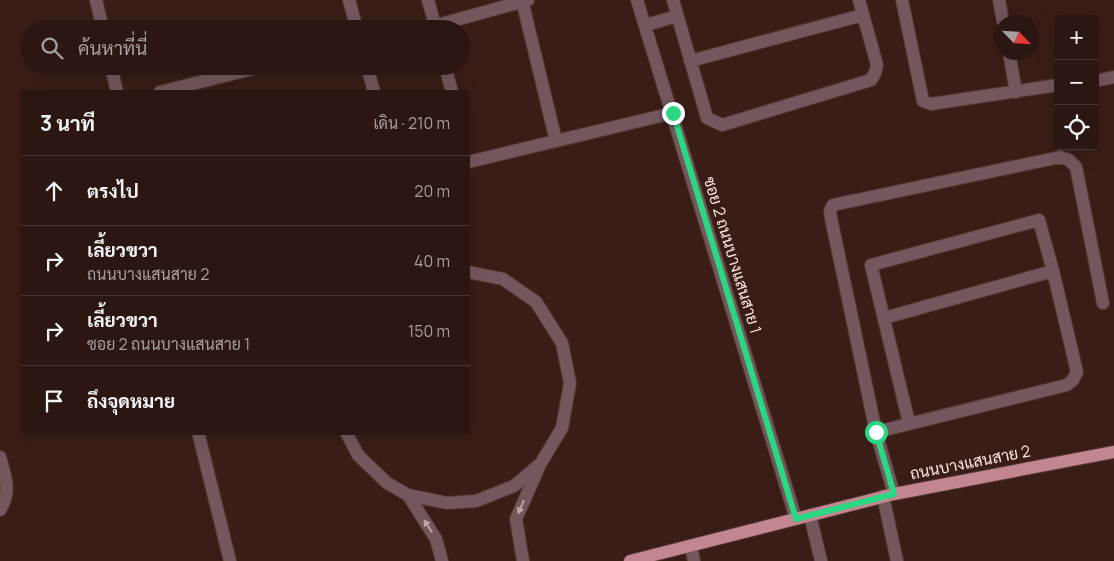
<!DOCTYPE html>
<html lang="th">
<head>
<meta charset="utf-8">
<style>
  :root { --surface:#2c1611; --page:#38231f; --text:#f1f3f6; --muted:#a69f9f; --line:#483531 }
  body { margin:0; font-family:Manrope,Sarabun,sans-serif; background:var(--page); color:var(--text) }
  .controls { position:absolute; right:15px; top:15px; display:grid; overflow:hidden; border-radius:5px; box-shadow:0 5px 20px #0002 }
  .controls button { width:45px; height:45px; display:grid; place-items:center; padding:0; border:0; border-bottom:1px solid var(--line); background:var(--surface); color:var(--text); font:25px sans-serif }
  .compass { position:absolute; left:994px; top:15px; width:45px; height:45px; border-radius:50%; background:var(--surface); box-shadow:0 5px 20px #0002; rotate:115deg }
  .stop { position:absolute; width:15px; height:15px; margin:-11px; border:4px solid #2ad884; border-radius:50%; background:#fff }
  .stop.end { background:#2ad884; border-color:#fff; box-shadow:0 1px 5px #0008 }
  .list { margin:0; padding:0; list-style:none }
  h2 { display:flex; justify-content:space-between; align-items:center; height:65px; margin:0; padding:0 20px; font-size:21px }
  h2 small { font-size:16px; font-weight:400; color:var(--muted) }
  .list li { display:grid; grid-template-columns:32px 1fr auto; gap:15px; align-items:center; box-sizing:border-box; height:70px; padding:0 20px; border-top:1px solid var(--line) }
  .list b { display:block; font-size:19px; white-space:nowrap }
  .list p { margin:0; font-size:16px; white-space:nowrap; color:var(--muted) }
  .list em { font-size:16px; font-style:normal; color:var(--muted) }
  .icon { flex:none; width:28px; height:28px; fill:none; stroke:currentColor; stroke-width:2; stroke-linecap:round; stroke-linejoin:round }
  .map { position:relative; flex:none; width:1114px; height:561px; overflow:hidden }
  .search { position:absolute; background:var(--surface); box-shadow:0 5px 20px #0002; left:20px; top:20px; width:450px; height:55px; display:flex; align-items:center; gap:12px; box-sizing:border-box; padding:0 18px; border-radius:28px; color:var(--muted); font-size:19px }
  .panel { position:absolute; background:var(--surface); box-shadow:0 5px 20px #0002; left:20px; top:90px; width:450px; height:345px; border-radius:5px }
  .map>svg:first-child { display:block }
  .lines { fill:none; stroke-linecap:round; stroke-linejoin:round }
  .minor-casing { stroke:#563933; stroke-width:14 }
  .major-casing { stroke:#563933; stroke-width:14 }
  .minor { stroke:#74575c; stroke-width:12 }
  .major { stroke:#c18690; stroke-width:12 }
  .oneway { fill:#bea5a5 }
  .route { stroke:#2ad884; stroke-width:6 }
  .labels { text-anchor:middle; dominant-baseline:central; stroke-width:5; stroke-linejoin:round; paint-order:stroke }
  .street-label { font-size:16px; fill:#fae5e1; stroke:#3b1d17 }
</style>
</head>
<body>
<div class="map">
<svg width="1114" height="561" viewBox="0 0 1114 561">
  <rect width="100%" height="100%" fill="#3b1d17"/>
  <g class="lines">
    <g class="minor-casing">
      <path id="minor" d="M96,0L103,29
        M349,0L357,29
        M428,0L436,29
        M522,0L556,141
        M637,0L796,519
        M673,0L707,118L722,125L871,80L875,73L877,65L859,0
        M902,0L923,101L931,104L1058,85
        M999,0L1003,22
        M646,25L677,16
        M423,29L528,0
        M1009,52L1016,92
        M690,61L863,15
        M111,66L117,92
        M367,66L374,92
        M445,66L452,92
        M1095,81L1114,77
        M160,92L264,66
        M468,162L673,113
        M884,318L1053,271L1039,220L871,265L909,423
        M198,432L230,561
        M346,432L358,455L387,483L408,495L447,503L476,501L514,486L541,463L562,428L570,383L562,343L536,302L503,279L468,272
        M876,432L1067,385L1073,380L1077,372L1053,271
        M0,457C5,476 12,491 0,510
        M894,494L876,432L831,218L830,211L833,205L1060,157L1069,160L1076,167L1103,303
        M408,495L436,539L442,561
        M883,496L897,561
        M810,515L821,561
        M691,546L694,561
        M523,561L516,519L539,467"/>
    </g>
    <g class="major-casing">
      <path id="major" d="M630,561L894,494L1114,452"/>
    </g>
    <use href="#minor" class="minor"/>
    <use href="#major" class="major"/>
  </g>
  <defs><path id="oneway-solid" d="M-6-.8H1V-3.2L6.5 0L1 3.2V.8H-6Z" transform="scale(1.25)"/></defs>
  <g class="oneway">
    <use href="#oneway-solid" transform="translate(521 507) rotate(114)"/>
    <use href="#oneway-solid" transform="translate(428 526) rotate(-123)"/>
  </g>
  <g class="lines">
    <path class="route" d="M673,113L796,519L894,494L876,432"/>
  </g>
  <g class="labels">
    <g class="street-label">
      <text transform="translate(733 255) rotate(73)">ซอย 2 ถนนบางแสนสาย 1</text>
      <text transform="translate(970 462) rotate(-11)">ถนนบางแสนสาย 2</text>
    </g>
  </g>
</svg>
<div class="controls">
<button>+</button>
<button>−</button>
<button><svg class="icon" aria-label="locate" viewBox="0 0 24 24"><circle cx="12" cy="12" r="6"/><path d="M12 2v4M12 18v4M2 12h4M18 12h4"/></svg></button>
</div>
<svg class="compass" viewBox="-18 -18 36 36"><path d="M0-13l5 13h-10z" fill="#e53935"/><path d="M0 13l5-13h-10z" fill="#a69f9f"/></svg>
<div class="stop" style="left:876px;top:432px"></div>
<div class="stop end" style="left:673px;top:113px"></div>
<div class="search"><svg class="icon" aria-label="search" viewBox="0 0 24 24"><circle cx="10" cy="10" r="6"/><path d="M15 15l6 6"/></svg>ค้นหาที่นี่</div>
<section class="panel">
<h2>3 นาที<small>เดิน · 210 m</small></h2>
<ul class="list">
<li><svg class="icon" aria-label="ahead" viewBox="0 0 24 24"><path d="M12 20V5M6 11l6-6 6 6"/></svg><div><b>ตรงไป</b></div><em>20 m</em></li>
<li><svg class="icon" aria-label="right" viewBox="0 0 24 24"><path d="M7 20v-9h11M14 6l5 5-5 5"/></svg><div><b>เลี้ยวขวา</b><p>ถนนบางแสนสาย 2</p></div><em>40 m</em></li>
<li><svg class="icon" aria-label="right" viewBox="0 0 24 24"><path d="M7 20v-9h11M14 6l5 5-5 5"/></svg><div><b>เลี้ยวขวา</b><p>ซอย 2 ถนนบางแสนสาย 1</p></div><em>150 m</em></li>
<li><svg class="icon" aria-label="arrive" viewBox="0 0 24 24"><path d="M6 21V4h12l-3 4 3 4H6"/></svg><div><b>ถึงจุดหมาย</b></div></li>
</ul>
</section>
</div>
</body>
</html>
